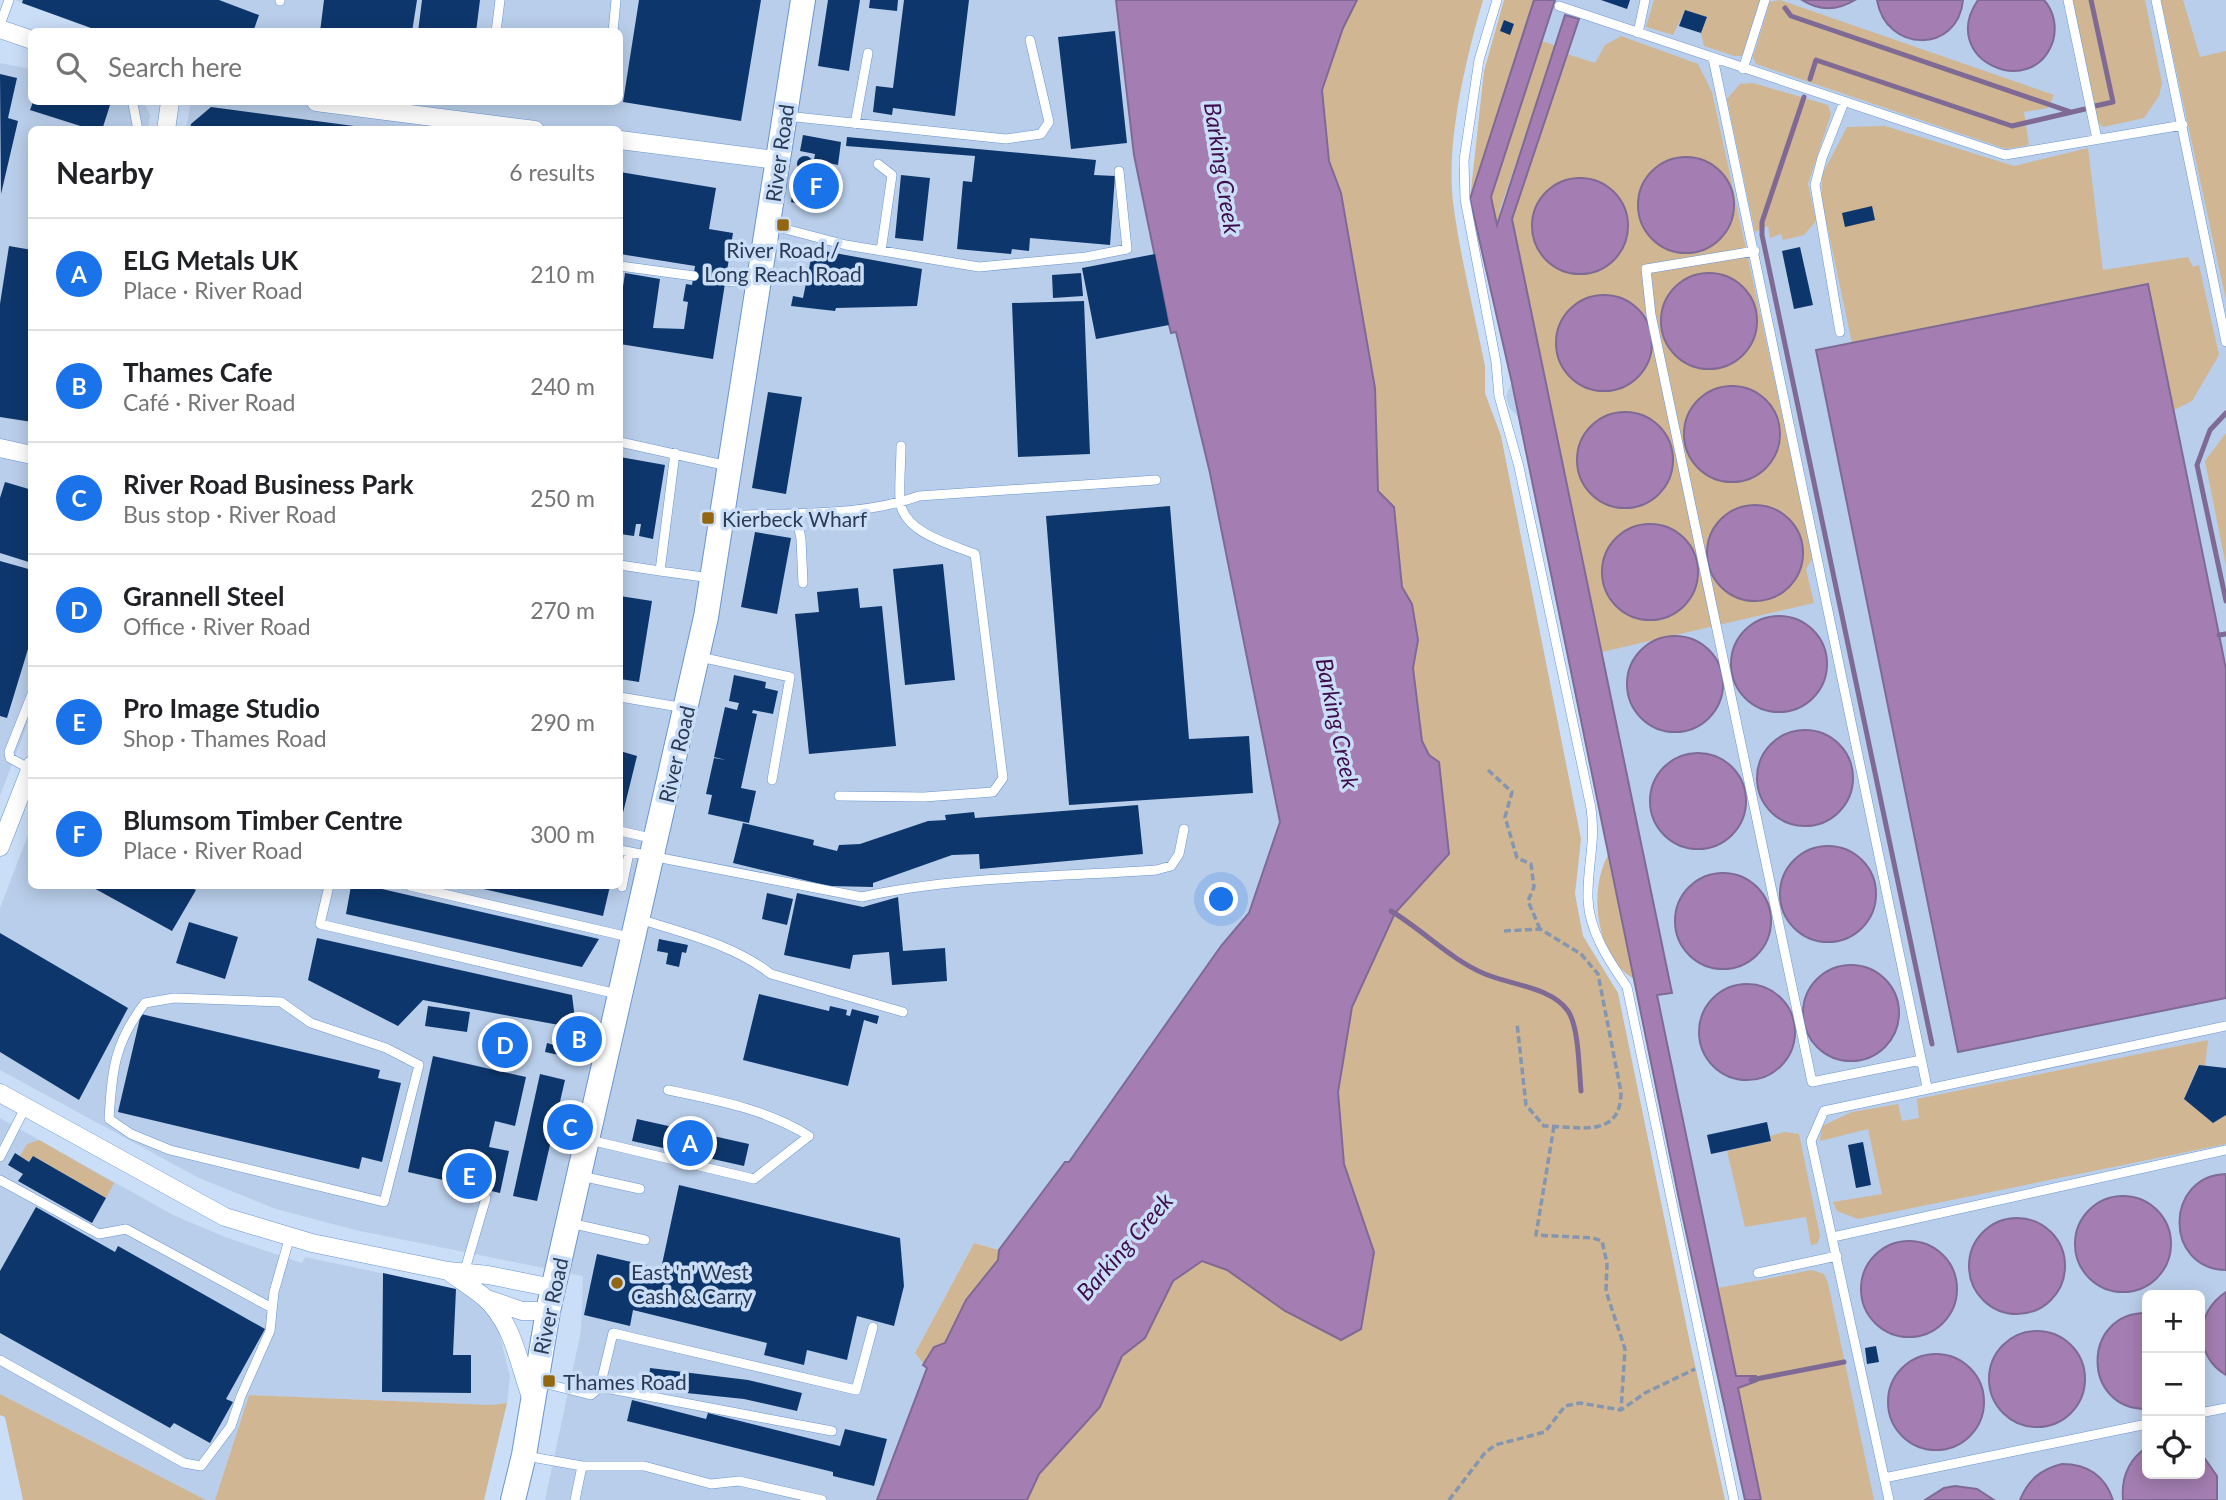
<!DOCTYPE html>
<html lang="en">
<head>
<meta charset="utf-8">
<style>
  :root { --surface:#fff; --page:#f2f2f2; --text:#202124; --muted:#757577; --line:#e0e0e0; --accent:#1a73e8 }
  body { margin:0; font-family:Lato,sans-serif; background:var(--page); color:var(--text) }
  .controls { position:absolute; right:21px; bottom:21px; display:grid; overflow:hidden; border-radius:10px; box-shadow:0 4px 18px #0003 }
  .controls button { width:63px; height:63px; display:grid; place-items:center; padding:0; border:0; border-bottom:2px solid var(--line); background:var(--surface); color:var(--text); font:35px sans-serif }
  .you { position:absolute; left:1222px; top:900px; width:24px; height:24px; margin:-18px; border:5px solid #fff; border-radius:50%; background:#1a73e8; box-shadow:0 0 0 10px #1a73e833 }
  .badge { display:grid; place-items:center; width:46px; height:46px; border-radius:50%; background:var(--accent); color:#fff; font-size:23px; font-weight:700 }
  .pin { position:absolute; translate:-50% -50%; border:4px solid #fff; box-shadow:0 2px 7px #0006 }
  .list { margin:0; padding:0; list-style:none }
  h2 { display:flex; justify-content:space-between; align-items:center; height:91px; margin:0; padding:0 28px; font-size:30px }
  h2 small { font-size:23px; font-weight:400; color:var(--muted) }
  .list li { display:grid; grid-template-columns:46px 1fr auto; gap:21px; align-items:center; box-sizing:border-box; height:112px; padding:0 28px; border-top:2px solid var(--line) }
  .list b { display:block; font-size:26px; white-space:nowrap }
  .list p { margin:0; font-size:23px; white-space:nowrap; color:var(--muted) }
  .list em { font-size:23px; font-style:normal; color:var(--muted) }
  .icon { flex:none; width:38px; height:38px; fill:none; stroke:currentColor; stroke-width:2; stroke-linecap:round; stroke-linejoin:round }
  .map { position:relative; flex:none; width:2226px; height:1500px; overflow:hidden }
  .search { position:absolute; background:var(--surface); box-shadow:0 4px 18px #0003; left:28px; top:28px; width:595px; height:77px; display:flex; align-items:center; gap:18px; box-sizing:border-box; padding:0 24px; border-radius:10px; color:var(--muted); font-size:26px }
  .panel { position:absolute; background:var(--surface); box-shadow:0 4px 18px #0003; left:28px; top:126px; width:595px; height:763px; border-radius:10px }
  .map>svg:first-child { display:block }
  .built { fill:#b9ceea; fill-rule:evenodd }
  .green { fill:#d0b692 }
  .water { fill:#a47eb2; stroke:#7f6a96; stroke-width:2 }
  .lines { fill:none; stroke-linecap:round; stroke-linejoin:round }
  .stream { stroke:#7f6a96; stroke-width:5 }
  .building { fill:#0d376c }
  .lane-casing { stroke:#6995d1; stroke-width:10 }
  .street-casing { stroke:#6995d1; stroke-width:19 }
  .secondary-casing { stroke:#6995d1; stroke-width:26 }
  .path { stroke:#8496b0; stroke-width:3.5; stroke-dasharray:7 3.5; stroke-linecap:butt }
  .lane { stroke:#fff; stroke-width:9 }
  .street { stroke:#fff; stroke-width:18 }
  .secondary { stroke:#fff; stroke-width:24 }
  .poi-dot { fill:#936611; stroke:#cbdef8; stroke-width:2.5 }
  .labels { text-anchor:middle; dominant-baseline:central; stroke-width:7; stroke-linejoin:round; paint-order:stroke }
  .street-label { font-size:21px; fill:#293b55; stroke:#cbdef8 }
  .poi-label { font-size:21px; fill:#293b55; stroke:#cbdef8; text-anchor:start }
  .water-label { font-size:23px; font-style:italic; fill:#3f0d4e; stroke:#cbdef8 }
</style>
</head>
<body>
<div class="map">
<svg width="2226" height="1500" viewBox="0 0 2226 1500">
  <rect width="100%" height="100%" fill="#cbdef8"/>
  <path class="built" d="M15,0H1116L1134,155L1169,325L1175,332L1210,473L1280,822L1249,912L1221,946L1069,1162H1065L999,1250L974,1243L915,1353L927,1368L877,1500H545L581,1331L583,1276L355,1230L276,1209L199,1178L0,1070V908L31,827L32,886H620V130L186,129L191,102H620V32H106Z
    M1534,0H2226V1500H1744L1681,1209L1518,417L1509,407L1506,396L1512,382L1470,199ZM2147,1295H2200V1474H2147Z
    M0,63L31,69L32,102H144L150,115L148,129L32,130L31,714L0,796Z
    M0,1118L173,1215L225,1237L302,1263L305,1257L456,1289L486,1310L498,1328L510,1376L507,1403L491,1405L249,1395L215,1500H206L0,1394Z"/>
  <path class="green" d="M1311,0H1483C1466,59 1446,140 1453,202C1460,256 1474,311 1485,366V393L1501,436L1581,839L1575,894L1583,936L1618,993L1689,1338L1725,1500H975L1125,1305L1368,599Z
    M1504,0H1534L1470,199L1484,71Z
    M1654,0H1760L1742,56H1734L1704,46L1701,33L1707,18L1685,10L1673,35L1646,27Z
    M1780,0L2054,95L2048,108L2024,112L2029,145L2006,149L1756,64L1753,57L1770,2Z
    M2072,0H2145L2162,83L2159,96L2144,118L2103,127L2098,122Z
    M2161,0H2183L2200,57L2226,51V300Z
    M1621,36L1698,64L1712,92L1813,558L1806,569L1814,603L1602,652L1512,218L1567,54L1595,63L1605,45Z
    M1542,41L1556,46L1500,209L1497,228L1491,197L1494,182Z
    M1753,83L1828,105L1831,114L1808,184L1816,221L1804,235L1783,240L1781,234L1770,238L1768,226L1755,232L1727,99L1740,84Z
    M1885,126L2014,166L2088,148L2103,270L2188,257L2193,267L2199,265L2219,355L2192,401L2174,410L2148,284L1852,343L1822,201V175L1847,127Z
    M2226,433V566L2205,461Z
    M1608,855L1634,979C1596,957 1588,891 1608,855Z
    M2208,1040L2205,1066L2198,1065L2184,1099L2213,1123L2226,1115V1144L1858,1219L1837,1211L1833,1202L1882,1194L1868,1129L1820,1141L1822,1126L1852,1112L1898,1104L1902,1121L1919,1118L1917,1099Z
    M1784,1132L1799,1134L1820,1236L1817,1244L1811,1245L1806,1217L1745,1227L1727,1151L1771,1141L1770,1136Z
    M39,1140L114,1183L106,1198L33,1156L29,1162L20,1156L27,1144Z
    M974,1243L999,1250L998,1260L966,1300L963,1329L892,1458L927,1368L915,1353Z
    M1812,1270L1824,1274L1828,1283L1874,1500H1761L1738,1388L1757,1381L1756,1376L1736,1377L1718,1288Z
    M0,1394L206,1500H23L5,1417L0,1415Z
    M249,1395L491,1405L507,1403L484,1500H215Z"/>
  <path class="water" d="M1116,0H1357L1343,28L1322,90L1329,161L1341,193L1375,388L1378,491L1394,507L1402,587L1412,604L1418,640L1413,668L1422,741L1429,755L1439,762L1449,854L1395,913L1352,1007L1338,1092L1344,1164L1374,1252L1361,1329L1341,1340L1285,1311L1227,1270L1202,1261L1173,1281L1145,1338L1122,1356L1100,1407L1039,1474L1027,1500H877L927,1368L923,1365L934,1347L945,1343L966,1300L998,1260L999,1250L1065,1162H1069L1221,946L1249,913L1280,822L1210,473L1176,332L1171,333L1169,325L1134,155Z
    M1534,0H1555L1491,197L1497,225L1565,15L1579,19L1512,219L1672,993L1657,995L1736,1376H1756L1757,1381L1738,1388L1761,1500H1745L1681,1209L1512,383L1470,199Z
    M1802,0H1855C1837,11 1819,11 1802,0Z
    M1877,0H1963C1958,54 1886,53 1877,0Z
    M1978,0H2044C2054,11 2057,27 2053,41C2033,102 1937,60 1978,0Z
    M1638 205a48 48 0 1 1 96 0a48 48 0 1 1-96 0Z
    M1532 226a48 48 0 1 1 96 0a48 48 0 1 1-96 0Z
    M1661 321a48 48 0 1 1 96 0a48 48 0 1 1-96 0Z
    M2148,284L2226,669V998L1958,1052L1816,350Z
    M1556 343a48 48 0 1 1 96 0a48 48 0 1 1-96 0Z
    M1684 434a48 48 0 1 1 96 0a48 48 0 1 1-96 0Z
    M1577 460a48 48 0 1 1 96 0a48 48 0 1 1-96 0Z
    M1707 553a48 48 0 1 1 96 0a48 48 0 1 1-96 0Z
    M1602 572a48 48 0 1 1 96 0a48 48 0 1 1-96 0Z
    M1731 664a48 48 0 1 1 96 0a48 48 0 1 1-96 0Z
    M1627 684a48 48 0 1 1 96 0a48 48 0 1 1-96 0Z
    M1757 778a48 48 0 1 1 96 0a48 48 0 1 1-96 0Z
    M1650 801a48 48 0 1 1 96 0a48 48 0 1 1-96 0Z
    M1780 894a48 48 0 1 1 96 0a48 48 0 1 1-96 0Z
    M1675 921a48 48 0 1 1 96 0a48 48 0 1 1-96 0Z
    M1803 1013a48 48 0 1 1 96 0a48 48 0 1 1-96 0Z
    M1699 1032a48 48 0 1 1 96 0a48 48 0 1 1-96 0Z
    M2226,1174V1270C2164,1269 2164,1176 2226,1174Z
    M2075 1244a48 48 0 1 1 96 0a48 48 0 1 1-96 0Z
    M1969 1266a48 48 0 1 1 96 0a48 48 0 1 1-96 0Z
    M1861 1289a48 48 0 1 1 96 0a48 48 0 1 1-96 0Z
    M2226,1292V1375C2193,1355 2195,1312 2226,1292Z
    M2147,1313V1409C2081,1410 2081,1312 2147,1313Z
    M1989 1379a48 48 0 1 1 96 0a48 48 0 1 1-96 0Z
    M1888 1402a48 48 0 1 1 96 0a48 48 0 1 1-96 0Z
    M2147,1447V1474H2200V1452L2217,1476V1500H2123C2121,1477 2128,1460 2147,1447Z
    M2062,1464C2087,1464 2105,1476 2113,1500H2020C2028,1480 2041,1469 2062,1464Z
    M1955,1486L1977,1489L1994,1500H1925L1944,1488Z"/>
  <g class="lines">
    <path class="stream" d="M2091,0L2113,102L2095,106
      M1785,8L1791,16L2071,112
      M1810,79L1816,60L2012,126L2085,109
      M1804,97L1762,222V235L1932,1044
      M2226,413L2210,430L2197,465L2226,601
      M2219,635L2226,634
      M1391,911C1423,930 1451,960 1485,974C1511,985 1551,987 1568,1011C1579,1027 1579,1071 1581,1091
      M1751,1380L1844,1362"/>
  </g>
  <path class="building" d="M23,0H219L259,15L253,32H102L22,3Z
    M324,0H417L412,32H320Z
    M422,0H480L476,32H418Z
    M639,0H761L741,121L623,102Z
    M828,0H860L849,71L818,66Z
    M870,0H898L897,11L869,8Z
    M904,0H969L955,116L893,108L892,115L873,112L876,86L893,88Z
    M1601,0H1630L1627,9Z
    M1685,10L1707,17L1701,33L1679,26Z
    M1504,20L1514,24L1510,35L1500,31Z
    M1115,31L1127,143L1071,149L1058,37Z
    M0,74L17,78L8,118L18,121L1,194Z
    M33,102H111L102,130H93L30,110Z
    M211,107L369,128V130H190L191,124Z
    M803,135L841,142L838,165L814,160L815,154L800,151Z
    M847,137L1096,160L1094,175L1115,176L1110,245L1030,238L1029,251L1012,249L1011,254L957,249L963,181L972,182L975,156L846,146Z
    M797 164a8 8 0 1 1 16 0a8 8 0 1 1-16 0Z
    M620,172L716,188L709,229L733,233L713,359L620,344V307L625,273L660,279L653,328L684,329L688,302L683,301L686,284L692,285L695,266L620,254Z
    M807,172L828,176L824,199L803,195Z
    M901,175L930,178L923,241L895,238Z
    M795,179L803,180L799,204L791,202Z
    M1872,206L1875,220L1845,227L1842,213Z
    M9,246L32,250V422L0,417V304Z
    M1800,247L1813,305L1794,309L1782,251Z
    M813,249L922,269L917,306L836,308L835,311L791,306L793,296L803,298Z
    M1155,254L1169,325L1096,339L1082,268Z
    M1081,273L1083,296L1053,298L1052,275Z
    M1084,301L1090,454L1018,457L1012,303Z
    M768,392L802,397L786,494L752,488Z
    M620,457L665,465L653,539L639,536L641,524H636L634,536L620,534Z
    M5,482L32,490V563L0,553V498Z
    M1170,506L1189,739L1249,736L1253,793L1069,805L1046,516Z
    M755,532L791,538L777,614L741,607Z
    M0,561L32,570V636L7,718L0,716Z
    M943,564L955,680L905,685L893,569Z
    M858,588L860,608L882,606L896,746L809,754L795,614L819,612L817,592Z
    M620,596L652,601L639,682L620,679Z
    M734,675L766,682L765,688L778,691L773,714L753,710L752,713L757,714L741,788L756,791L749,823L708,814L712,795L706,794L714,758L726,760L714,757L725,707L737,710L739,703L729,701Z
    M620,751L637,756L620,825Z
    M1138,805L1143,854L980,869L979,854L952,855L873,883V887L829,886L733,863L743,823L814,840L813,845L837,851L839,845L860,844L928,821L946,820L945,815L974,812L975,818Z
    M90,886H187L196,890L172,931Z
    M351,886H369L599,939L582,967L346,914Z
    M470,886H610L603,916Z
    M767,893L793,899L787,925L762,919Z
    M797,893L863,907L898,897L903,951L945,948L947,981L892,985L889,952L853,955L850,969L784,955Z
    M189,922L238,937L225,979L176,963Z
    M0,933L128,1008L79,1100L0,1052Z
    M317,938L572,995L576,1027L587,1030L583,1051L570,1047L568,1057L545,1052L547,1043L554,1045L559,1025L423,1000L398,1026L308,980Z
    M659,939L688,945L686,953L682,952L679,967L666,964L668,953L657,951Z
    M759,994L829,1011L830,1006L847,1010L846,1015L850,1016L852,1009L879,1016L877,1024L864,1020L848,1086L743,1060Z
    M428,1006L470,1012L467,1032L425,1026Z
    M141,1014L380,1070L378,1078L401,1083L382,1162L362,1157L359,1169L118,1112Z
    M433,1056L526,1077L515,1126L495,1121L489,1147L509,1151L500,1193L408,1172Z
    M2199,1065L2226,1068V1115L2213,1123L2184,1099Z
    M540,1074L565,1080L537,1201L513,1196Z
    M637,1119L749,1144L744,1166L632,1141Z
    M1767,1122L1771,1141L1711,1154L1707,1135Z
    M1863,1142L1871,1185L1856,1188L1848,1145Z
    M15,1153L29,1162L33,1156L106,1198L92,1223L18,1181L23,1174L8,1165Z
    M679,1185L900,1238L904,1286L894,1326L857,1316L847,1360L807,1350L804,1365L764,1355L767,1343L633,1310L630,1326L584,1315L597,1254L661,1269Z
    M36,1207L115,1252L118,1246L265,1329L226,1399L233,1402L210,1443L174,1423L170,1428L0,1333V1271Z
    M383,1273L456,1289L453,1355H471V1393L382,1392Z
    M1876,1346L1879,1362L1867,1364L1865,1348Z
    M650,1368L748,1380L802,1393L797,1411L744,1399L648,1389Z
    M632,1400L706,1419L708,1413L840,1446L845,1429L887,1439L874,1486L833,1476V1472L627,1421Z"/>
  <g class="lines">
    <g class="lane-casing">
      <path id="lane" d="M1497,0L1479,60L1464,160L1465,199L1496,362L1499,396L1519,467L1591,808C1596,844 1587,866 1588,899C1589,931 1609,961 1627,987L1734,1500
        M2068,0L2097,139
        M2156,0L2226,342
        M280,1V0
        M1559,6L2005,155L2183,125
        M0,25L9,0
        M496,32L500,0
        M613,32L616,0
        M1638,33L1645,0
        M1713,58L1927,1087
        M1743,69L1765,0
        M133,104L138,130
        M786,116L1006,139L1041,134L1049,122L1030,40
        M855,124L868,53
        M878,164L892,175L881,251
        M770,225L846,245L979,267L1086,257L1127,249L1119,171
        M1755,251L1646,269L1651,315L1812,1082L1921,1060
        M620,266L694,276
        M725,281L755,284
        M1840,332L1815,185L1822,158L1844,102
        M620,442L728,466
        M796,513L801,539L803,583
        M724,516C788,512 858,518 919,496L1156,480
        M620,565L660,571L675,453
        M660,571L711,578
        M700,657L790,677L772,780
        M620,697L685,708
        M30,769L10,758L9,752L32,694
        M839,796L924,797L993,792L1003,778L975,554C950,544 902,532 900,500C899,482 901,463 901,446
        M620,831L655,839
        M620,850L862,897C957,876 1059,877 1156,870L1171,866L1179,854L1184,829
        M329,886L320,924L617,994
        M410,886L633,938
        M622,887L629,853
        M639,919C684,933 734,945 771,974L903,1012
        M174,998L281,1002L311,1023L386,1048L419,1065L384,1202L170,1150L131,1134L109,1119C112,1071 114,1043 145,1003Z
        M590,1140L754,1179L809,1136C766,1109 716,1100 668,1090
        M0,1157L25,1108
        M581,1176L640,1189
        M0,1180L99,1234L126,1229L272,1308
        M570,1223L645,1240
        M1833,1237L2226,1150
        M464,1273L486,1198
        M1758,1273L1837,1256
        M0,1360L184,1463L201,1466L231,1426L241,1396L270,1331L274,1292L290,1236
        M539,1382L591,1395L600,1387L613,1333L856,1390L873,1327
        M600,1387L832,1431
        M2200,1413L2226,1408
        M526,1456L582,1466H644L711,1484L739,1481L822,1500
        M1884,1478L2147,1424
        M575,1500L582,1466
        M1889,1500L1811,1141L1824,1111L2226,1026"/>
    </g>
    <g class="street-casing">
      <path id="street" d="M0,29L32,40
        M316,102L535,130
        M166,130L170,102
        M620,140L776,160
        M0,448L32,455
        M0,847L32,765
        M0,1093L225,1217L312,1243L448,1271L488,1275L553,1288
        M448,1271C460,1280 473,1288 484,1297C513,1322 519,1364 531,1397
        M487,1299L522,1311H548"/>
    </g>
    <g class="secondary-casing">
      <path id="secondary" d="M513,1500L524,1455L548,1311L706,617L803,0"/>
    </g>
    <path class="path" d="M1488,770L1512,792L1505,817L1517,858L1531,864L1534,887L1528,901L1540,929
      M1504,931L1540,929L1581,954L1598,974L1621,1092C1621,1140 1578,1126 1544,1126L1526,1105L1517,1023
      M1554,1126L1536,1235L1593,1238L1602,1241L1607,1263L1606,1291L1625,1349L1621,1410
      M1449,1500L1484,1454L1495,1445L1545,1432L1565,1406L1580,1403L1621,1410L1645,1393L1695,1369"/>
    <use href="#lane" class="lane"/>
    <use href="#street" class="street"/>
    <use href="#secondary" class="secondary"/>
  </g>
  <g class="poi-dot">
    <rect x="776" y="218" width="14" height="14" rx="3.5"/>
    <rect x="701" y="511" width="14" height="14" rx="3.5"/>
    <circle cx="617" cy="1283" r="7"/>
    <rect x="542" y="1374" width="14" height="14" rx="3.5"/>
  </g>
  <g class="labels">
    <g class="street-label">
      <text transform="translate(779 153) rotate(-82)">River Road</text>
      <text transform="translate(676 754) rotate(-77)">River Road</text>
      <text transform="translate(550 1306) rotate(-78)">River Road</text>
    </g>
    <g class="poi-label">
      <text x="783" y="249" text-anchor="middle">River Road /<tspan x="783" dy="24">Long Reach Road</tspan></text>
      <text x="722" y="518">Kierbeck Wharf</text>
      <text x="631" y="1271">East 'n' West<tspan x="631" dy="24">Cash &amp; Carry</tspan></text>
      <text x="563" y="1381">Thames Road</text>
    </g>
    <g class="water-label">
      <text transform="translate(1223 168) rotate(81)">Barking Creek</text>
      <text transform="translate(1338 723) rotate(78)">Barking Creek</text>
      <text transform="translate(1124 1246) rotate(-49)">Barking Creek</text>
    </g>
  </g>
</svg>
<div class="controls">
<button>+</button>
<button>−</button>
<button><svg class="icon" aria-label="locate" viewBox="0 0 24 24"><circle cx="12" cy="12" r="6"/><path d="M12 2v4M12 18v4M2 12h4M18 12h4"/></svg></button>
</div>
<div class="you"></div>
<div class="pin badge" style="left:690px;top:1143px">A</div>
<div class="pin badge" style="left:579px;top:1039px">B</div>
<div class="pin badge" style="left:570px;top:1127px">C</div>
<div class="pin badge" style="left:505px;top:1045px">D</div>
<div class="pin badge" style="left:469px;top:1176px">E</div>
<div class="pin badge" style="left:816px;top:186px">F</div>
<div class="search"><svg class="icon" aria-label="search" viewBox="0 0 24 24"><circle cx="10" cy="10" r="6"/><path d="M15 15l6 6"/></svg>Search here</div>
<section class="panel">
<h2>Nearby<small>6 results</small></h2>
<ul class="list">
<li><span class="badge">A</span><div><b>ELG Metals UK</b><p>Place · River Road</p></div><em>210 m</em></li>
<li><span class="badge">B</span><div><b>Thames Cafe</b><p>Café · River Road</p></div><em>240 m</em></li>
<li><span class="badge">C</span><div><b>River Road Business Park</b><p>Bus stop · River Road</p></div><em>250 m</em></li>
<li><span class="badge">D</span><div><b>Grannell Steel</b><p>Office · River Road</p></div><em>270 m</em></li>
<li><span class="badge">E</span><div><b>Pro Image Studio</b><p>Shop · Thames Road</p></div><em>290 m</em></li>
<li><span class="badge">F</span><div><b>Blumsom Timber Centre</b><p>Place · River Road</p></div><em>300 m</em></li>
</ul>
</section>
</div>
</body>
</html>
